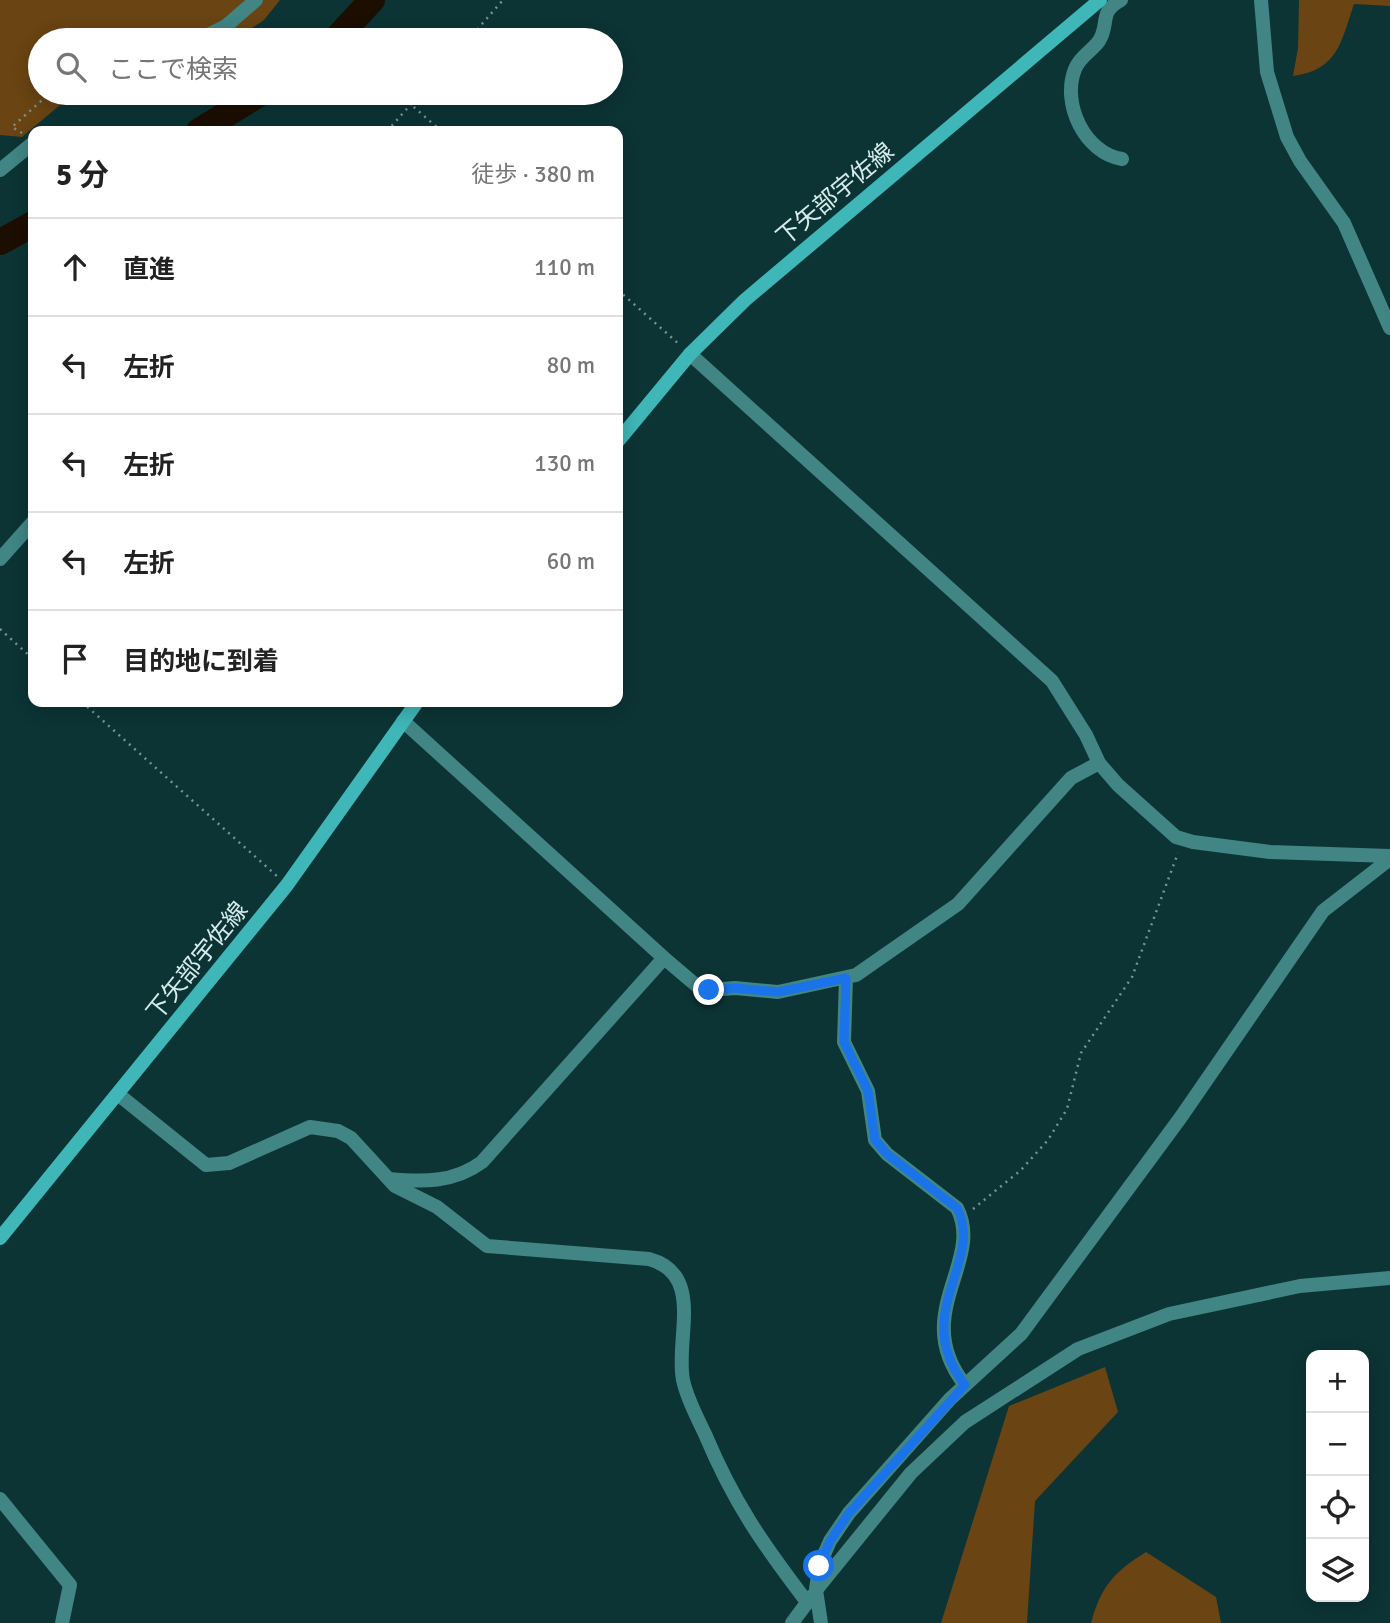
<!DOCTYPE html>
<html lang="ja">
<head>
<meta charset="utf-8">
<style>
  :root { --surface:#fff; --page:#f6f6f6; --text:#222; --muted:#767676; --line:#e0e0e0 }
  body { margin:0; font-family:Signika,"Noto Sans JP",sans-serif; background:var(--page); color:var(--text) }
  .controls { position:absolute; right:21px; bottom:21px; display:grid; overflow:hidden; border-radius:14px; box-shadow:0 4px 18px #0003 }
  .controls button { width:63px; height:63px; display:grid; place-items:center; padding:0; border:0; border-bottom:2px solid var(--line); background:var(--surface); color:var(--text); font:35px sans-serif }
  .stop { position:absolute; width:21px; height:21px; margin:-16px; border:5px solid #1a73e8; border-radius:50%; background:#fff }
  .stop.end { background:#1a73e8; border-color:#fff; box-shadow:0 2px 7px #0008 }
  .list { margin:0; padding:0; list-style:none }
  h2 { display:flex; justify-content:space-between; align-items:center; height:91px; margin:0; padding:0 28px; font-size:30px }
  h2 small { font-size:23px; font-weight:400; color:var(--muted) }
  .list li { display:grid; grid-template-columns:46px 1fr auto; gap:21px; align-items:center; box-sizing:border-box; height:98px; padding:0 28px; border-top:2px solid var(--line) }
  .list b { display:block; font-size:26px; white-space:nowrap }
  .list em { font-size:23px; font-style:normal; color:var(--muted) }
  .icon { flex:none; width:38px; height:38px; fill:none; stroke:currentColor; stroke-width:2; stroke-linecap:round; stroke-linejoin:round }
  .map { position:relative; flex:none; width:1390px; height:1623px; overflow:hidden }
  .search { position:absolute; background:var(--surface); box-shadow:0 4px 18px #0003; left:28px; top:28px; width:595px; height:77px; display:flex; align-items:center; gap:18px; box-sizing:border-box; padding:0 24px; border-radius:38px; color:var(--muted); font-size:26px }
  .panel { position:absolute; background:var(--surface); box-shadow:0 4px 18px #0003; left:28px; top:126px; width:595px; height:581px; border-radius:14px }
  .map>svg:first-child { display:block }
  .green { fill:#6a4412 }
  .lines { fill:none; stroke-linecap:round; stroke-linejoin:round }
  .river { stroke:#1c0e01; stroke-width:26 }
  .path { stroke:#769495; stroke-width:2.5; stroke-dasharray:2 5; stroke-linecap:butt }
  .minor { stroke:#418585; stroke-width:14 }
  .tertiary { stroke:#418585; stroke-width:14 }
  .secondary { stroke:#3fb6b7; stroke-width:14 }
  .route { stroke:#1a73e8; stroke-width:9 }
  .labels { text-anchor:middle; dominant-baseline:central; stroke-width:5; stroke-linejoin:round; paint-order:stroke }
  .street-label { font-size:24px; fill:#d6ebeb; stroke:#0c3435 }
</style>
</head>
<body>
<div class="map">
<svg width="1390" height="1623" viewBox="0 0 1390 1623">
  <rect width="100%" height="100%" fill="#0c3435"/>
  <path class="green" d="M0,0H280L264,20L234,40H40V93H152L60,105L22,137L0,135Z
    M1299,0H1390V6L1354,4C1341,42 1338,70 1293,76L1298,48Z
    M1105,1367L1118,1412L1035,1501L1027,1623H941L1009,1406Z
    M1146,1552L1216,1597L1221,1623H1091C1101,1586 1114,1572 1146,1552Z"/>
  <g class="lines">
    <path class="river" d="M335,40L372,0
      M199,131L261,93
      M0,242L33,224"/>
    <path class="path" d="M468,40L503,0
      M398,93L441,131
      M387,131L421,93
      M22,133L12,127L50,93
      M618,290L680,345
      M0,629L33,659
      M82,702L278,877
      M973,1209L1021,1170L1048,1140L1067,1109L1081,1053L1132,977L1178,853"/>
    <path class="minor" d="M1121,0C1098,12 1110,24 1099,41C1092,51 1080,56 1075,69C1061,104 1085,153 1122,159
      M1261,0L1267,72L1287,137L1300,161L1344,223L1390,328
      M198,40L226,26L256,0
      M0,170L33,143
      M690,354L1052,681L1086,735L1099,763L1118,785L1176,837L1193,842L1270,852L1390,856
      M0,559L33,522
      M403,721L664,958L697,986L709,990L735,988L778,992L856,975L958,904L1071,778L1099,763
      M846,978L844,1042L868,1091L875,1140L887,1154L957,1208C985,1262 909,1314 965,1385
      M119,1095L206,1165L229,1163L310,1127L338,1131L351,1138L395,1186L437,1207L487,1246L649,1259C705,1274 675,1339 683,1380C687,1399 697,1417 705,1434C734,1503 762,1543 807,1602
      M389,1179C422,1182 454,1183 482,1162L664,958
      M0,1499L70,1585L62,1623
      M792,1623L812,1596
      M821,1623L816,1590L819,1566L830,1541L849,1513L950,1399L1021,1334L1181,1117L1323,911L1390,859"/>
    <path class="tertiary" d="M816,1590L911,1473L965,1422L1078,1349L1169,1314L1300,1286L1390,1278"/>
    <path class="secondary" d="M618,441L690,354L745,300L1100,0
      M0,1238L287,885L417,702"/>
  </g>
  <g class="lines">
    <path class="route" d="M709,990L735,988L778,992L846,978L844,1042L868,1091L875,1140L887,1154L957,1208C985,1262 909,1313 965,1385L849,1513L830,1541L819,1566"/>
  </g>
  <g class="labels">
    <g class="street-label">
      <text transform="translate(835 194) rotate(-40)">下矢部宇佐線</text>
      <text transform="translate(197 961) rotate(-51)">下矢部宇佐線</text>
    </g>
  </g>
</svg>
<div class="controls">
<button>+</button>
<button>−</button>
<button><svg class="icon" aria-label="locate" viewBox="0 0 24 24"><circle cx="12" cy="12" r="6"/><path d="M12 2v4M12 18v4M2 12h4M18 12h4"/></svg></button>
<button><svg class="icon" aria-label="layers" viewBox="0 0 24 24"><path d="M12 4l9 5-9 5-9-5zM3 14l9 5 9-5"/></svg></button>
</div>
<div class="stop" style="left:819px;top:1566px"></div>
<div class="stop end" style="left:709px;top:990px"></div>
<div class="search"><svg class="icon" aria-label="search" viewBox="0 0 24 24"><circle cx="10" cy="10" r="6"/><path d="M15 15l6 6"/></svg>ここで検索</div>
<section class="panel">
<h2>5 分<small>徒歩 · 380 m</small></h2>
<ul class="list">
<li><svg class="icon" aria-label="ahead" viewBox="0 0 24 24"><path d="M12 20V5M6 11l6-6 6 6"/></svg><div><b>直進</b></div><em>110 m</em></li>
<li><svg class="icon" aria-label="left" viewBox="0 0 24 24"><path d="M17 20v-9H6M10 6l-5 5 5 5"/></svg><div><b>左折</b></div><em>80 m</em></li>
<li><svg class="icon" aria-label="left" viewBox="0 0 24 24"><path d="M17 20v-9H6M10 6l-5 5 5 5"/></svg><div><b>左折</b></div><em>130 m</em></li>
<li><svg class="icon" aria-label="left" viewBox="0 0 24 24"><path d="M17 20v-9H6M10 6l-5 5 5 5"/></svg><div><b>左折</b></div><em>60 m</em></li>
<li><svg class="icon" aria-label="arrive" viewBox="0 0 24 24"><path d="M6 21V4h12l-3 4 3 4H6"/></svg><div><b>目的地に到着</b></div></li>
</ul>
</section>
</div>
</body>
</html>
